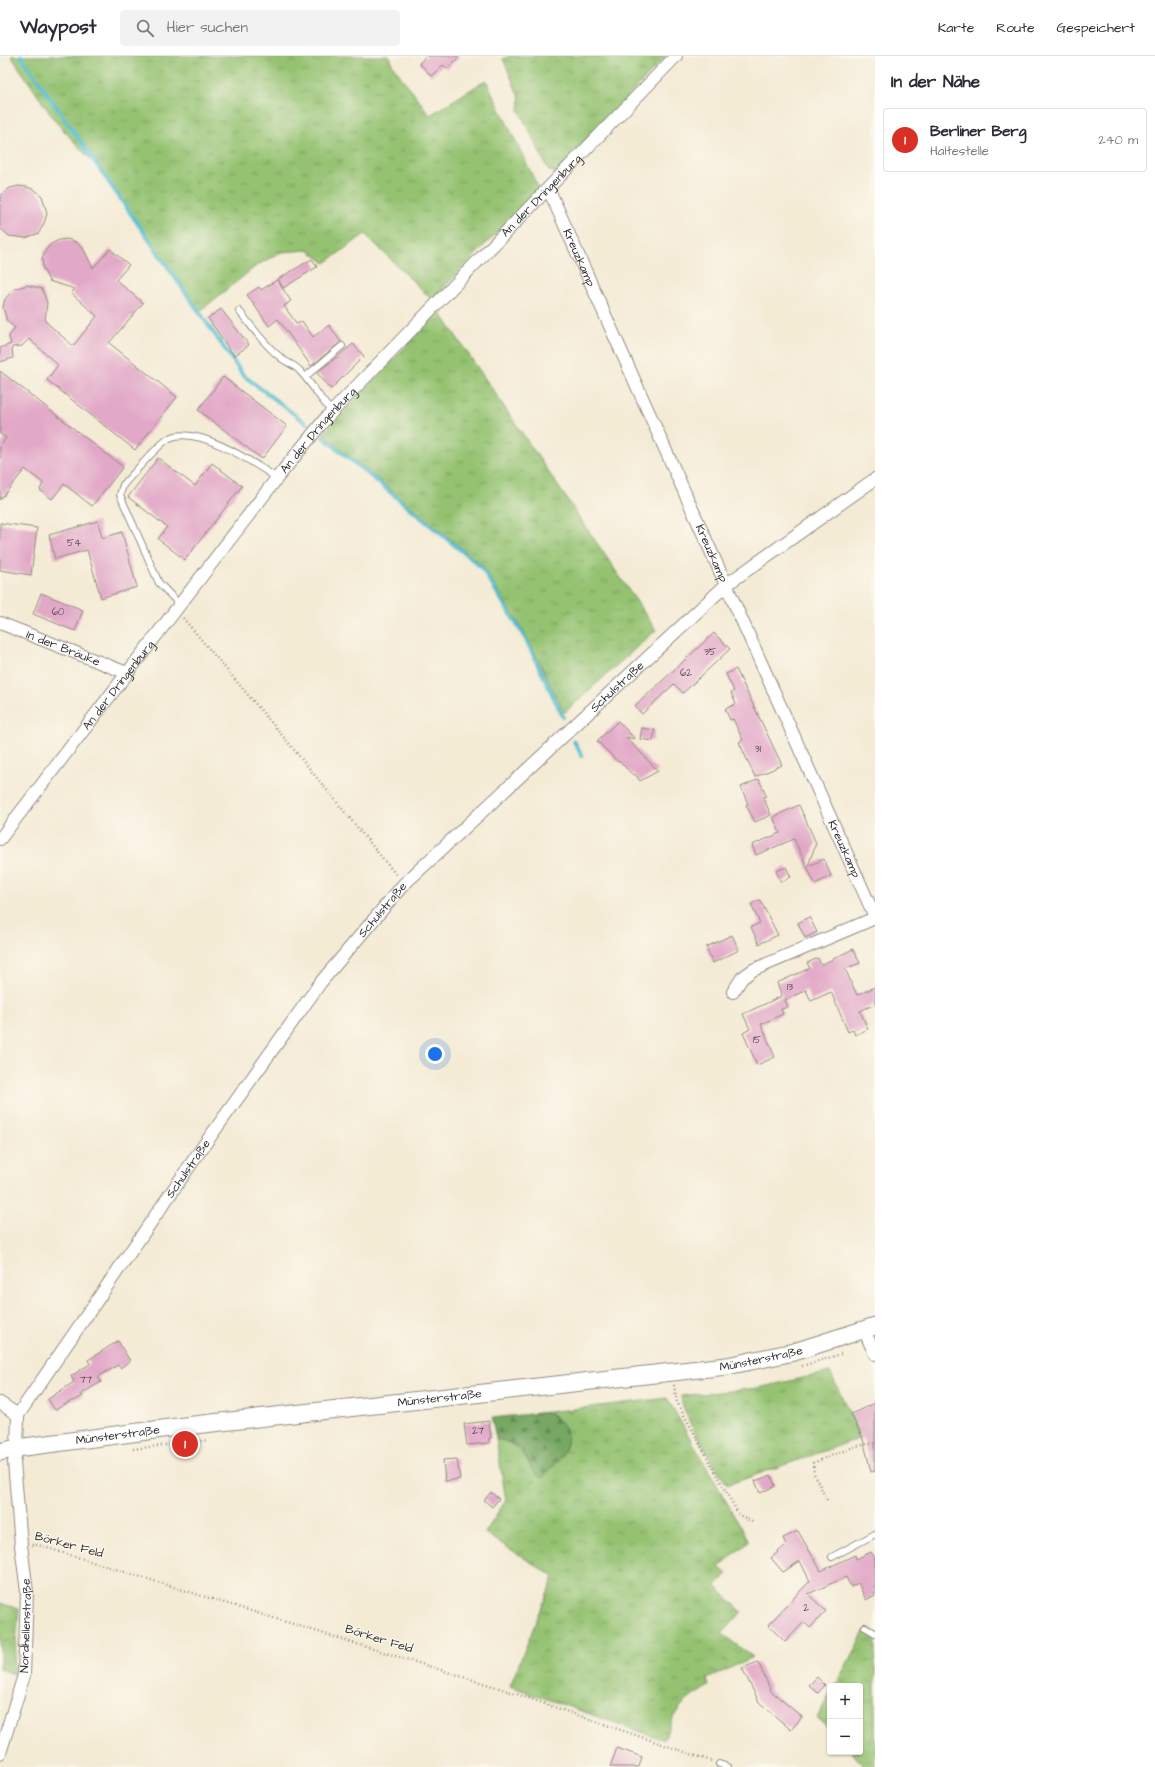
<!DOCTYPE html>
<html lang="de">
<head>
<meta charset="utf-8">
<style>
  :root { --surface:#fff; --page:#f2f2f3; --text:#2b2b33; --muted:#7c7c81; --line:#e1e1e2; --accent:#d93025 }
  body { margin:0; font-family:"Architects Daughter",sans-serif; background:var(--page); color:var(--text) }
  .controls { position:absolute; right:12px; bottom:12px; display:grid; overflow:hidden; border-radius:4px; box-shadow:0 1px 3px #0004 }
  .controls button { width:36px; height:36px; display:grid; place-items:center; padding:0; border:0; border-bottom:1px solid var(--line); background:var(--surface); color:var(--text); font:20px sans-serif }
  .you { position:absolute; left:435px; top:998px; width:14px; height:14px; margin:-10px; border:3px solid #fff; border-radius:50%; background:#1a73e8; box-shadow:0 0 0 6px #1a73e833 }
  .badge { display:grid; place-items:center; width:26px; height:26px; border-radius:50%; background:var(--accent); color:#fff; font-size:13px; font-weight:700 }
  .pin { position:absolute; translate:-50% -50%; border:2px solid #fff; box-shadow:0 1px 4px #0006 }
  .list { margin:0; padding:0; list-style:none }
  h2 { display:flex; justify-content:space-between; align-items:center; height:52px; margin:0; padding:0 16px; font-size:17px }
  h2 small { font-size:13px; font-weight:400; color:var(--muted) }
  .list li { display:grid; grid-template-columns:26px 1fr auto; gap:12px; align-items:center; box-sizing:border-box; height:64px; margin:0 8px 8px; padding:0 8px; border:1px solid var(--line); border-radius:4px }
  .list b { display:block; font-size:15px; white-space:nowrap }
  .list p { margin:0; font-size:13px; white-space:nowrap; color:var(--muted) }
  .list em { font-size:13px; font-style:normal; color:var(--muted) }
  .icon { flex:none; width:22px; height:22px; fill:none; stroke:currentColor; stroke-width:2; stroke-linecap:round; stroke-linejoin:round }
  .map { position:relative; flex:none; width:875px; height:1711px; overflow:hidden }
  header { display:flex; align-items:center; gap:24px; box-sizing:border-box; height:56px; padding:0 20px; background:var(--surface); border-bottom:1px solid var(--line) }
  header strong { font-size:19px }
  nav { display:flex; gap:22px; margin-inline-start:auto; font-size:14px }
  .search { width:280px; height:36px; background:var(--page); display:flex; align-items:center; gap:10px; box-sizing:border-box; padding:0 14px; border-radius:4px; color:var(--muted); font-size:15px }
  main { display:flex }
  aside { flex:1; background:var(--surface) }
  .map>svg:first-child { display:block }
  .grass { fill:url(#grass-tufts); stroke:#60764e }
  .forest { fill:url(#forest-firs); stroke:#516a47 }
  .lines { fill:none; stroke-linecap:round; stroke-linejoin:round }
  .stream { stroke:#53bdcf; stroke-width:4 }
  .building { fill:#e2a8c7 }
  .service-casing { stroke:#908b80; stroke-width:8 }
  .minor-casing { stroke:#908b80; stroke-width:14 }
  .secondary-casing { stroke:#908b80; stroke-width:19 }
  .path { stroke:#908b80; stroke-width:2.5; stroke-dasharray:1 3; stroke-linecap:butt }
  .service { stroke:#fff; stroke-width:6 }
  .minor { stroke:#fff; stroke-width:12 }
  .secondary { stroke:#fff; stroke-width:17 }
  .labels { text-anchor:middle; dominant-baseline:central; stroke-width:3; stroke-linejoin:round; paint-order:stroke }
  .number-label { font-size:10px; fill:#594a52 }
  .street-label { font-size:12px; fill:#2b2b2b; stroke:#fbf7ec }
</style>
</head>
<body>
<header>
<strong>Waypost</strong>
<div class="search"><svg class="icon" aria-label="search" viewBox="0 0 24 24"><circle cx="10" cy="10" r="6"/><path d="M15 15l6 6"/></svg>Hier suchen</div>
<nav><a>Karte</a><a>Route</a><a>Gespeichert</a></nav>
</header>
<main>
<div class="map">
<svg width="875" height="1711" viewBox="0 0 875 1711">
  <defs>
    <pattern id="grass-tufts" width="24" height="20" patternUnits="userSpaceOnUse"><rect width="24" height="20" fill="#94c271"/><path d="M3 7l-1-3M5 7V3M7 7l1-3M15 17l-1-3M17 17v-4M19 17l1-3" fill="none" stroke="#799e5d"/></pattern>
    <pattern id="forest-firs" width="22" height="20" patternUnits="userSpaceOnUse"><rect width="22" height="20" fill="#77a863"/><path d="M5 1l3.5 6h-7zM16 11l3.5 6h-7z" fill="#628952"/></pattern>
  </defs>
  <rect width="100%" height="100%" fill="#fbf7ec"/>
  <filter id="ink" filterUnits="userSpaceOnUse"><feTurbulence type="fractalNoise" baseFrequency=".025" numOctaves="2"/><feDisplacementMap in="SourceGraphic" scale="8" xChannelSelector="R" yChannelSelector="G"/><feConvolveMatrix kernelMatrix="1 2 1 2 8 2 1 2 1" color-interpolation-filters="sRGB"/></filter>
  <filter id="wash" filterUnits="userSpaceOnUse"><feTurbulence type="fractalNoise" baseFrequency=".012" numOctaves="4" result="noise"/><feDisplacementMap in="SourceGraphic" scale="16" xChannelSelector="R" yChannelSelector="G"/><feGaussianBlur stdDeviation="0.9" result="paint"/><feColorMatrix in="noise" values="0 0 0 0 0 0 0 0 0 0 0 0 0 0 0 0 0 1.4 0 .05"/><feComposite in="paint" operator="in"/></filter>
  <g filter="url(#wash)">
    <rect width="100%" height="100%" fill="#f4ebd5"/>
    <path class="grass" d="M11,0H389L393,10L430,59L486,24L539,133L432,244L365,178L325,207L308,194L281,196L256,210L200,255L100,114L55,65Z
      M510,0H666L557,117L549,115L519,54L520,43L503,3Z
      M439,255L656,574L564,657L528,583L482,509L323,378Z
      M830,1316L861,1382L727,1429C715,1409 682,1362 681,1340L758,1332Z
      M667,1342L749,1485L719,1511L727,1518L716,1530L742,1556L722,1578L753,1601L707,1623L709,1630C679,1648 677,1651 664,1684L510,1630L554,1521L485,1477L506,1444L496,1383C519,1387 524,1399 535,1417L563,1369L548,1356Z
      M0,1547L19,1553L13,1618L0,1612Z
      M865,1574L875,1580V1711H865L851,1696H860V1630H835Z
      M830,1638V1675L817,1662Z"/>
    <path class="forest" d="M548,1356C552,1360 559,1364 562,1368C578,1389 555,1408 542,1422C530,1418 528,1400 519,1392C512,1387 504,1384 496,1383L492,1362Z"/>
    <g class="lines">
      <path class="stream" d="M21,0L243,319L307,368
        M323,381L481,511L525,582L563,661
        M574,685L582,700"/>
    </g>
    <g id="blocks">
      <path class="building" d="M427,0H460L447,13L443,9L431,20L419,7Z
        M19,130L27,131L35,134L42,140L47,157L45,165L39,177L26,182L9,180L0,172V140L10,132Z
        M67,183L76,186L83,192L93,212L110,193L129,209L116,224L143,247L109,287L177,341L135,394L47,324L58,309L29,283L22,290L12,291L13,302L0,306V292L11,288L9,280L15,272L7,265L3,251L5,243L14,233L27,229L42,233L47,247L45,265L73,290L97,260L71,237L75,233L49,225L43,212L42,203L45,195L51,188L59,184Z
        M312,203L317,211L283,232L278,223Z
        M277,224L291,245L284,250L297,268L302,265L313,281L329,269L341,286L311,310L278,263L269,270L247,239L259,231L261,234Z
        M221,253L249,289L234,300L208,262Z
        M353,288L364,300L331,333L317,317Z
        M0,315L123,411L92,450L64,428L52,443L40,434L43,427L25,413L0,444V390L6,382L0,378Z
        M223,321L287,370L262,403L198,354Z
        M158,402L195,430L212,407L242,430L185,504L158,483L167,471L128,441Z
        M98,465L102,482L122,476L137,531L101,542L87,494L55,503L49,479Z
        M0,467L37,472L31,519L0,514Z
        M41,537L83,554L75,575L33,558Z
        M714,577L730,593L683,637L674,628L642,658L635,650Z
        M736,613L782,709L755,721L739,686L743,684L733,663L730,664L725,653L736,648L731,637L734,635L726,618Z
        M618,665L635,683L626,681L658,715L640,725L635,718L633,719L619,705L618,706L597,685Z
        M642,672L655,674L653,685L640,683Z
        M759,723L766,740L763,741L771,759L755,766L746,749L748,748L741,731Z
        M799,749L816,787L808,810L824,803L831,820L815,828L794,783L756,799L752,789L780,777L773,761Z
        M786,811L791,821L781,826L776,815Z
        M760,844L778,879L759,888L751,871L760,867L751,848Z
        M809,861L817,876L805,882L798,867Z
        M732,879L739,894L713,907L706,891Z
        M853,893L860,907L845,913L857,939L875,931V948L860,955L868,973L855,979L853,974L848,976L831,936L811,945L806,934L785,944L788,951L781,953L783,958L761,968L775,1001L757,1009L743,977L750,973L743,958L782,940L777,927L810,912L807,907L818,902L821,909Z
        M118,1285L130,1305L120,1312L118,1309L98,1321L101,1326L81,1338L83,1340L74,1345L73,1344L55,1354L48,1343L74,1326L71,1320L90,1308L88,1304Z
        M875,1347V1415L871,1416L863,1383L851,1358Z
        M489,1365L491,1382H489V1387L467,1389L464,1368Z
        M457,1403L460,1423L445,1425L443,1404Z
        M771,1419L775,1430L760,1437L755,1425Z
        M491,1436L499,1443L492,1451L484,1444Z
        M798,1475L821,1515L855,1499L856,1503L871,1496L875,1503V1539L866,1544L858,1527L851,1531L846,1521L808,1538L826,1555L810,1572L804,1566L785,1586L768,1569L810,1525L800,1505L783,1516L771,1502L786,1489L783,1482Z
        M758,1606L771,1635L802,1661L791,1674L759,1646L742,1612Z
        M817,1621L825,1629L818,1637L809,1629Z
        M617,1692L642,1701L639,1711H610Z"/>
    </g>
  </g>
  <g filter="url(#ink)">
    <use href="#blocks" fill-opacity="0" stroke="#908b80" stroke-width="1"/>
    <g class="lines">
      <g class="service-casing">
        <path id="service" d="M239,255C252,270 264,289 280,301C286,307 294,308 300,315C312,328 320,343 332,356
          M305,321L342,290
          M179,548L159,527L120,439L123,429C133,418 157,390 168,383C195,367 254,407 277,422
          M832,1501L875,1478
          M865,1571L875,1577
          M719,1708L728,1711"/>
      </g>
      <g class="minor-casing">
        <g id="minor">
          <path id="s1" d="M549,134L875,861"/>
          <path id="s2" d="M0,567L127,617"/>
          <path id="s3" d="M0,783L277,422L326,362L676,0"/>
          <path d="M733,936L742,922L753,914L875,862"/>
          <path d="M864,1274L875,1298"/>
          <path d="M0,1347L18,1359"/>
          <path id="s4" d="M0,1697L24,1619L27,1536L21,1489L14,1406L17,1392L18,1359L202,1092L321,926L403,829L726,529L875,423"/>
        </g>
      </g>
      <g class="secondary-casing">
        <g id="secondary">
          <path id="s5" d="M0,1396L17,1392L185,1370L727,1310L794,1296L875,1270"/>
        </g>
      </g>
      <path class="path" d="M183,562L286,684L397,820
        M802,1310L841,1298
        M674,1329L677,1346L739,1459L754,1467
        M133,1393L208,1384
        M827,1444L814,1418L813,1407L856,1390L875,1387
        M32,1489H38L499,1632L711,1705"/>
      <use href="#service" class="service"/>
      <use href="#minor" class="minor"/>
      <use href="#secondary" class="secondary"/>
    </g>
  </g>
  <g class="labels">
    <g class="number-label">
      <text x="74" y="487">54</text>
      <text x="58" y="556">60</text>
      <text x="710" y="596">35</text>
      <text x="686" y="617">62</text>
      <text x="758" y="693">31</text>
      <text x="790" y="931">13</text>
      <text x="757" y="984">15</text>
      <text x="86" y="1324">77</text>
      <text x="478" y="1375">27</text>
      <text x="806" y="1552">2</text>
    </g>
    <g class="street-label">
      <text stroke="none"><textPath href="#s3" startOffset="842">An der Dringenburg</textPath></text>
      <text stroke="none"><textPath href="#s1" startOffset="74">Kreuzkamp</textPath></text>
      <text stroke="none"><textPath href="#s3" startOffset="518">An der Dringenburg</textPath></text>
      <text stroke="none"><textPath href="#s1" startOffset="398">Kreuzkamp</textPath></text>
      <text stroke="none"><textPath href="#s2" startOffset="68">In der Bräuke</textPath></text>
      <text stroke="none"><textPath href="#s3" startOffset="194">An der Dringenburg</textPath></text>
      <text stroke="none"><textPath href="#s4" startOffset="1290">Schulstraße</textPath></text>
      <text stroke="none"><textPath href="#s1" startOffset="722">Kreuzkamp</textPath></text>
      <text stroke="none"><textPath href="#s4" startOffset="966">Schulstraße</textPath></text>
      <text stroke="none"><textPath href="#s4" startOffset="642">Schulstraße</textPath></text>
      <text stroke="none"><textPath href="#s5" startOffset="767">Münsterstraße</textPath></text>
      <text stroke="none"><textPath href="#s5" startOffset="443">Münsterstraße</textPath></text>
      <text stroke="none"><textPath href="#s5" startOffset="119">Münsterstraße</textPath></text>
      <text transform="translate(69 1489) rotate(15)">Börker Feld</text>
      <text stroke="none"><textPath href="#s4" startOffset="131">Nordhellenstraße</textPath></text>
      <text transform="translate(379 1583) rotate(17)">Börker Feld</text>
    </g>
  </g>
</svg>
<div class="controls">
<button>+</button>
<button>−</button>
</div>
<div class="you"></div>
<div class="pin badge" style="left:185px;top:1388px">1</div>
</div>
<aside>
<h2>In der Nähe<small></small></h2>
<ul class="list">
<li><span class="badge">1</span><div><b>Berliner Berg</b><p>Haltestelle</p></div><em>240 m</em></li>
</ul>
</aside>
</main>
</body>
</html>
